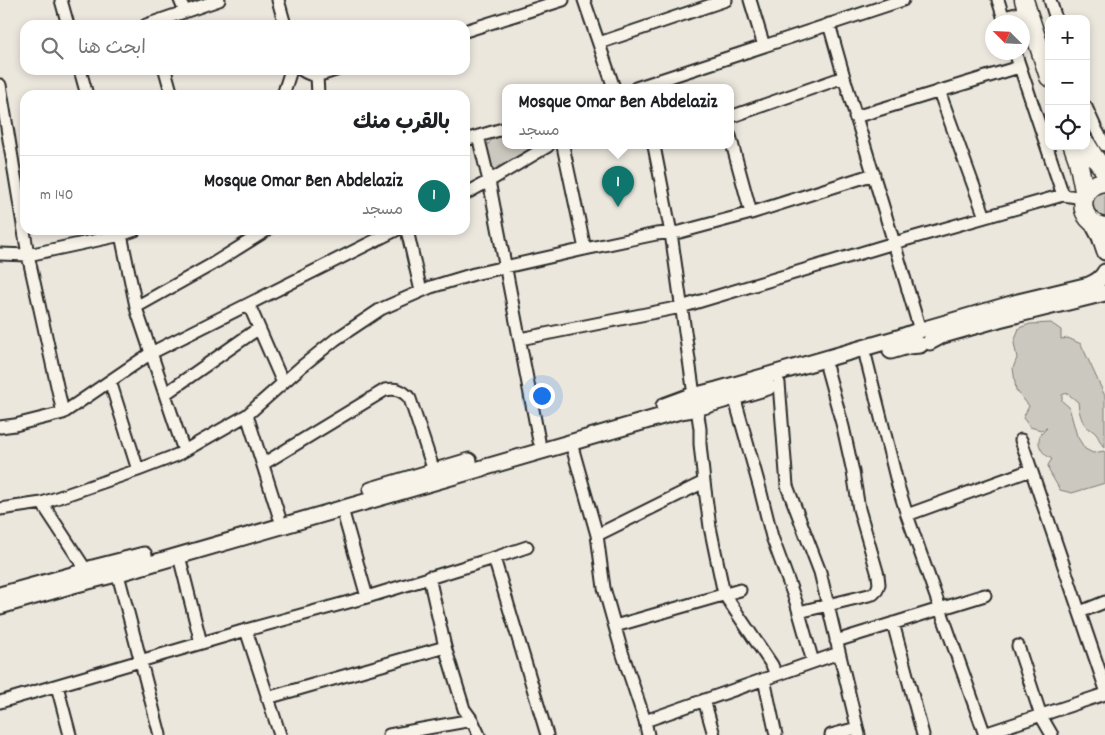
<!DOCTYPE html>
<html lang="ar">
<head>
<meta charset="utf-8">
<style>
  :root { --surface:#fff; --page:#f2f2f2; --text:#202124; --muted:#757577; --line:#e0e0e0; --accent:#0f766e }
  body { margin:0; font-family:Dekko,"Playpen Sans Arabic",sans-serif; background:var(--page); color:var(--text); direction:rtl }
  .controls { position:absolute; right:15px; top:15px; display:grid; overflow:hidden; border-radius:10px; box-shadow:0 2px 8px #0003 }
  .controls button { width:45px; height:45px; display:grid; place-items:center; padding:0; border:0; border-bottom:1px solid var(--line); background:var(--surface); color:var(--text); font:25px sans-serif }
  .compass { position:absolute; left:985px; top:15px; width:45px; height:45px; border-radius:50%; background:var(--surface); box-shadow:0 2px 8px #0003; rotate:294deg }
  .you { position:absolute; left:541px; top:395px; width:18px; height:18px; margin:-12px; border:4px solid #fff; border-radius:50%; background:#1a73e8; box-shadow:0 0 0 8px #1a73e833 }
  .badge { display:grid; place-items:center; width:32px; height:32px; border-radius:50%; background:var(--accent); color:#fff; font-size:16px; font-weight:700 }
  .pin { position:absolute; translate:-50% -41px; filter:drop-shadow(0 1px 2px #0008) }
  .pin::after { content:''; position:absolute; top:26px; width:18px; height:15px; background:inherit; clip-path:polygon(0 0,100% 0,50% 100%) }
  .popup { position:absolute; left:502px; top:84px; width:232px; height:65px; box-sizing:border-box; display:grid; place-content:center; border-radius:10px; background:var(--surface); filter:drop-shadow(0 1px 4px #0005); font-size:16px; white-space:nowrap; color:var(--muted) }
  .popup b { font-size:19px; color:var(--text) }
  .popup::after { content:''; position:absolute; left:50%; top:100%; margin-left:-10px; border:10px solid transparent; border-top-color:var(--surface) }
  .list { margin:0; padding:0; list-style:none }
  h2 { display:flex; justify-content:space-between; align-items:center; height:65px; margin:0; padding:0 20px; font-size:21px }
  h2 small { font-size:16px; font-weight:400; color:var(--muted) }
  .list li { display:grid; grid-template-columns:32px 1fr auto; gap:15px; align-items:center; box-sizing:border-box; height:80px; padding:0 20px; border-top:1px solid var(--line) }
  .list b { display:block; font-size:19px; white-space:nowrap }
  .list p { margin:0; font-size:16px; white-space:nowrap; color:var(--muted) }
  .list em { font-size:16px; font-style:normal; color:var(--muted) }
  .icon { flex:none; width:28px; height:28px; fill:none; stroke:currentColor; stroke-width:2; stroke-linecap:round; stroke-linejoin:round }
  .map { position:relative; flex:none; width:1105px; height:735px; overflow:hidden; direction:ltr }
  .search { position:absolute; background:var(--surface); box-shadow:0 2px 8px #0003; left:20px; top:20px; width:450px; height:55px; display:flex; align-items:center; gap:12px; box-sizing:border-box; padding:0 18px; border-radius:15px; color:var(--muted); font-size:19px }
  .panel { position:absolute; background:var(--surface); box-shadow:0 2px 8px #0003; left:20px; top:90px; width:450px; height:145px; border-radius:15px; direction:rtl }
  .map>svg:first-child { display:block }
  .green { fill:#cbc8bf; stroke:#7b7a75 }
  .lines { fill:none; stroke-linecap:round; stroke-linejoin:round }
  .street-casing { stroke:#2b2b2b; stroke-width:15 }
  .secondary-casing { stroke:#2b2b2b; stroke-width:19 }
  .primary-casing { stroke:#2b2b2b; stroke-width:21 }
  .street { stroke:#f7f3e8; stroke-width:11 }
  .secondary { stroke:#f7f3e8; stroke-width:15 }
  .primary { stroke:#f7f3e8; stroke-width:18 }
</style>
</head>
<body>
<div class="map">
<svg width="1105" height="735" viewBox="0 0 1105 735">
  <rect width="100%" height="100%" fill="#ebe7dd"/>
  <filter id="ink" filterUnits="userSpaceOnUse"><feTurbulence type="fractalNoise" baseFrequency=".02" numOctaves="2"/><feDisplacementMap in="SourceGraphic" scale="10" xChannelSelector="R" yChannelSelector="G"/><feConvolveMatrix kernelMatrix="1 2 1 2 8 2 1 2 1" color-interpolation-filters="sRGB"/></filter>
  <g filter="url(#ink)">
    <path class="green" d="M505,135L506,146H534L497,170L494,171L492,169L487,147C490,138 497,138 505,135Z
      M1105,190V218H1101L1093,213L1091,199L1096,192Z
      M1051,323L1061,330V339L1068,338L1081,344L1105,396V448C1100,444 1100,439 1096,434C1094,431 1089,429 1086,426C1080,419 1079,410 1078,402L1067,393L1062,395V401L1069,407L1077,436L1085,449L1093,453L1104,451L1105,453V483L1072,493L1060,490L1049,471L1048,465L1052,459C1043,455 1035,444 1041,434C1043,432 1045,430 1047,428L1041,430L1030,427L1023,418L1029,406L1016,390L1013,368L1017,358L1014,343L1019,328L1030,324Z"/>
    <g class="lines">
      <g class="street-casing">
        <path id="street" d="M61,0L68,25
          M180,0L185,12
          M278,0L285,25
          M584,0L614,88
          M998,0L1005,22
          M1050,0L1056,19
          M1004,17L1028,11
          M829,24L844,77
          M146,25L219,0
          M465,31L563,0
          M599,43L726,0
          M764,46L903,0
          M1015,52L1063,195
          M80,70L87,95
          M165,70L172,95
          M302,70C315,79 322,74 336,70
          M317,76L318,95
          M0,85L28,255L63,413L151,353L396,230
          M636,88L764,46L750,0
          M939,91L985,217
          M283,95L291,70
          M1086,107L1096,129L1105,145
          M855,117L1019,67
          M478,136L489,181L539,441
          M730,136L751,213
          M465,140L506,128
          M563,146L585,249
          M654,146L671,233L694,395
          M465,194L489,181L548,146
          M120,230L137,311L184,451
          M407,230L421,291
          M0,254L28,255L121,235L135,230
          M249,305L283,383
          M136,307L211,265L267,230
          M920,330L894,243L1063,195L1084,198
          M520,339L681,307L894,243L844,77L730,117
          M866,358L898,486L907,515L985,735
          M110,381L138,470
          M779,383L787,486L820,572L859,735
          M165,394L259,328
          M734,396L760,489L772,537L796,602L813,662
          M697,408L700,429V444L704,482L710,527L724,594L772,665L776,675
          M247,415L279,516
          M0,427L15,425L63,413
          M1021,440L1105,687
          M571,443L597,535L604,588L622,652L645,721L648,735
          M263,464L385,390C396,388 403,390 410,399L434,471
          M42,503L86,570L88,577
          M0,509L42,503L138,470L177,455L247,415L301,367L336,339L381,309L431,287L474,274L585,249L656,234L680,232L751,213L874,174
          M342,509L367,597
          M907,515L1031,470
          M597,535L704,482
          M527,547L494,558L547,735
          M179,556L201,643
          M116,567L160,735
          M429,577L445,647L464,709L472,720L479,735
          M799,612L873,594L877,590L879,584L878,575L859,509L853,472L843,427L827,369
          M1080,612L1105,602
          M893,623L923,735
          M615,626L740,590
          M246,630L280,735
          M836,641L985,595
          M1018,646L1041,716L1052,735
          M764,679L776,735
          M57,686L70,735
          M267,698L445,647
          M704,700L714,735
          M0,702L246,630L367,597L494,558
          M645,721L839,653
          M984,734L1105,694
          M389,735L472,720
          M831,735L857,728"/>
      </g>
      <g class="secondary-casing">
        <path id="secondary" d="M1092,222L1100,237L1105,252
          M925,329L1018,302L1089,285C1096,282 1102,279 1105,272
          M930,342L943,335L999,319L1105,293
          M891,351L908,346L920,345
          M697,395L717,390L898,338L918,331
          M664,406L691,396
          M700,407L768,387
          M371,490L469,461
          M0,595L76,574L93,568L144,555
          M0,606L73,585L112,575L680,411L693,409"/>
      </g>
      <g class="primary-casing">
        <path id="primary" d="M1024,0L1049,77
          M1086,144L1094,157L1105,171
          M1073,146L1078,160L1085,196
          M1105,182C1076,184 1076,223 1105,227"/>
      </g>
      <use href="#street" class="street"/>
      <use href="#secondary" class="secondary"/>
      <use href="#primary" class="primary"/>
    </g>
  </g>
</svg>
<div class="controls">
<button>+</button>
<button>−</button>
<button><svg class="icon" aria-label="locate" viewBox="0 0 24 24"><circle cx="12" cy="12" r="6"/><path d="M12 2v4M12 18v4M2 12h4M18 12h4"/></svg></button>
</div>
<svg class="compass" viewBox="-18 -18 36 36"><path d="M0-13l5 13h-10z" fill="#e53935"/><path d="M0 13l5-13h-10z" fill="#757577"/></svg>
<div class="you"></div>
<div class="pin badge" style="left:618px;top:207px">1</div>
<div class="popup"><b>Mosque Omar Ben Abdelaziz</b>مسجد</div>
<div class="search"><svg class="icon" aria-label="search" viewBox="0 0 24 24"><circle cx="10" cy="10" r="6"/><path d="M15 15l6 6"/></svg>ابحث هنا</div>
<section class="panel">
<h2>بالقرب منك<small></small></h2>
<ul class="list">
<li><span class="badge">1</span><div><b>Mosque Omar Ben Abdelaziz</b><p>مسجد</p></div><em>140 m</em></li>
</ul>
</section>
</div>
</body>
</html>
